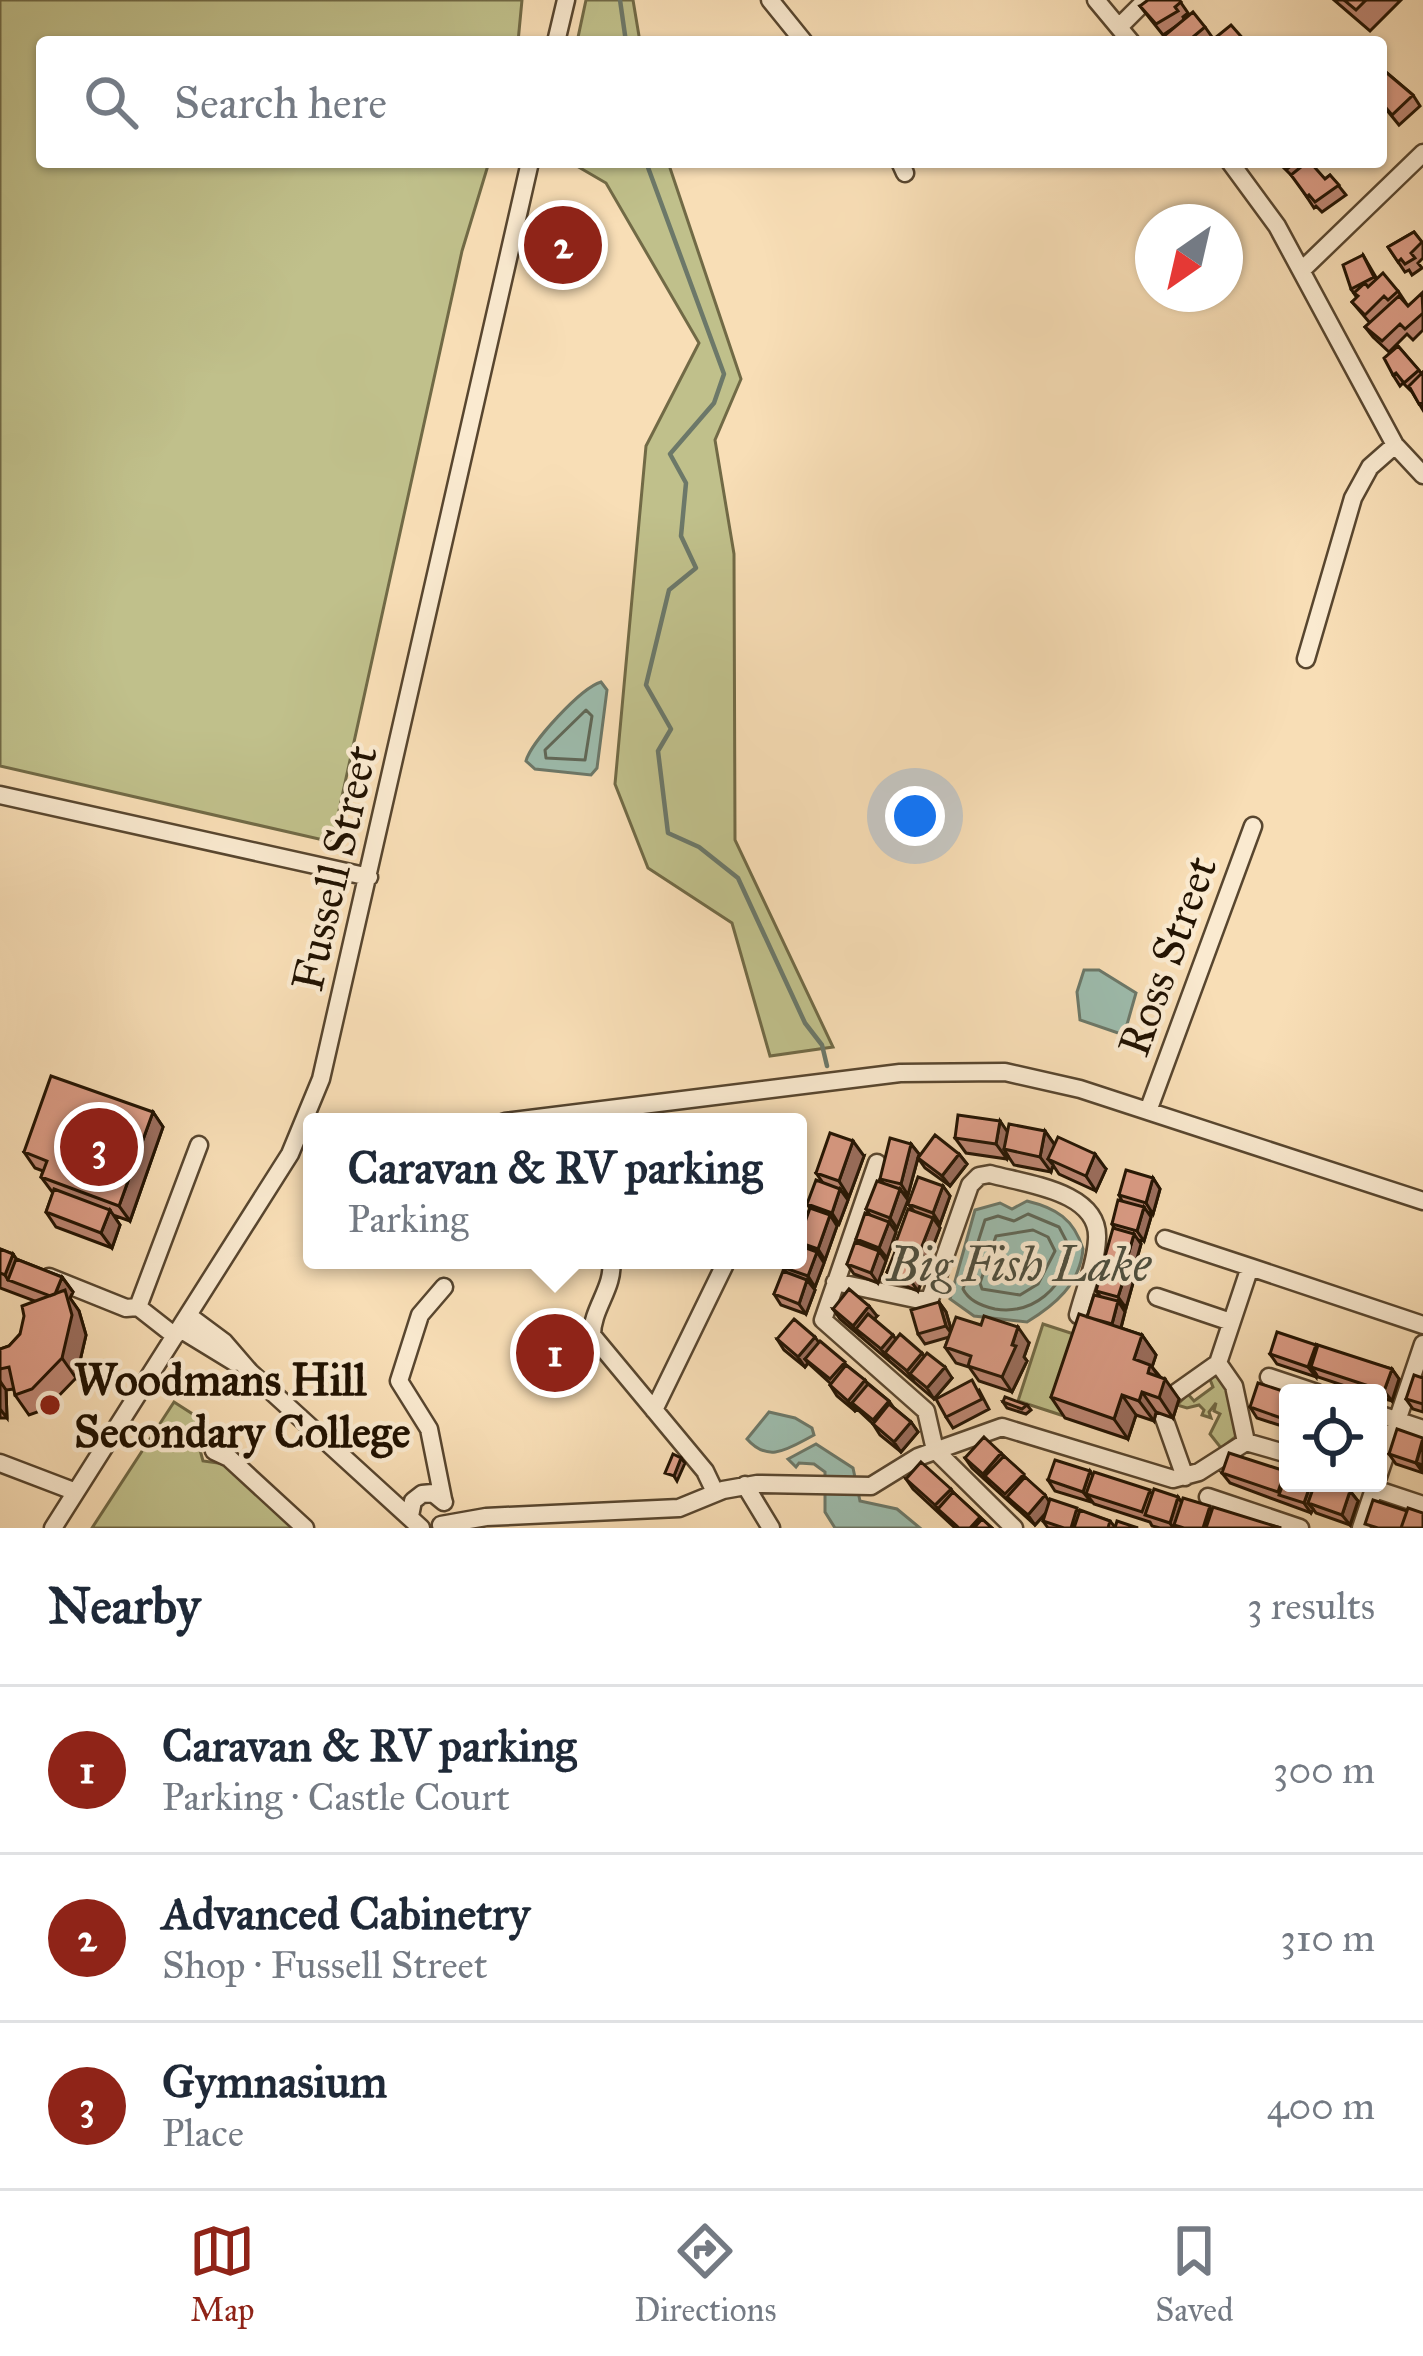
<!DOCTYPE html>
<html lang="en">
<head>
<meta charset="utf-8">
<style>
  :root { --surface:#fff; --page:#f6f6f7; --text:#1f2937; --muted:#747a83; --line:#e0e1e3; --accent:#8f2418 }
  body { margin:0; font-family:"IM FELL Great Primer",serif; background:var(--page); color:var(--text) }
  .controls { position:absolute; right:36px; bottom:36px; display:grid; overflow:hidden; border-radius:12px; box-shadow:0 3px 9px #0004 }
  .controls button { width:108px; height:108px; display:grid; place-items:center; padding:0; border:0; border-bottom:3px solid var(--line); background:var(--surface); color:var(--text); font:60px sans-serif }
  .compass { position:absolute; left:1135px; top:204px; width:108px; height:108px; border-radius:50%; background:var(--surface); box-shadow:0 3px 9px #0004; rotate:214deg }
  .you { position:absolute; left:915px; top:816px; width:42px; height:42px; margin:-30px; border:9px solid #fff; border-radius:50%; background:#1a73e8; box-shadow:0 0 0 18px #1a73e833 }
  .badge { display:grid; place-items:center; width:78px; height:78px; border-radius:50%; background:var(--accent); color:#fff; font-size:39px; font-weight:700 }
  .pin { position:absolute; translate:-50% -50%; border:6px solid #fff; box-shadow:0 3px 12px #0006 }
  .popup { position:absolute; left:303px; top:1113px; width:504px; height:156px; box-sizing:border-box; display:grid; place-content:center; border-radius:12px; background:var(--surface); filter:drop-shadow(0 3px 9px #0005); font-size:39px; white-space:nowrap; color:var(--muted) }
  .popup b { font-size:45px; color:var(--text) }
  .popup::after { content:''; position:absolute; left:50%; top:100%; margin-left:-24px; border:24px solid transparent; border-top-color:var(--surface) }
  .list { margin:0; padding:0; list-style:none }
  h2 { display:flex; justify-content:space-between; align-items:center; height:156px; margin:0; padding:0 48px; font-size:51px }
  h2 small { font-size:39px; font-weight:400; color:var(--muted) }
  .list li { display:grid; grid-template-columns:78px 1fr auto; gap:36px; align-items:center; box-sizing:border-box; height:168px; padding:0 48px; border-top:3px solid var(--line) }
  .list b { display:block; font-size:45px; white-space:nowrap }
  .list p { margin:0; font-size:39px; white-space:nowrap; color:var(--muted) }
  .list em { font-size:39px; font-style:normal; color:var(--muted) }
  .icon { flex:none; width:66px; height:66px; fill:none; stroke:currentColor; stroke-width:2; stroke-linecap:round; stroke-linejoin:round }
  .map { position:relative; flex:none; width:1423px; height:1528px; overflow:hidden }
  .search { position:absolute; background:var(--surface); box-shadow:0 3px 9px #0004; left:36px; right:36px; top:36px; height:132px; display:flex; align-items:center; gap:30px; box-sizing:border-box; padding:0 42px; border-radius:12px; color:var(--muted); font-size:45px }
  .sheet { height:660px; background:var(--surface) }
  nav { display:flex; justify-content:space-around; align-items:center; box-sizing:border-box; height:168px; border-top:3px solid var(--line); background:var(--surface); font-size:33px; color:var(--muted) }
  nav a { display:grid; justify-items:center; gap:6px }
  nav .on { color:var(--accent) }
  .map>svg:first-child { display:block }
  .green { fill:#c0c08b; stroke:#716a46; stroke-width:3 }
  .water { fill:#9dbcad; stroke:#6c7869; stroke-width:3 }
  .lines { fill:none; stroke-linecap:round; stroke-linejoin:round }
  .shore { stroke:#606858; stroke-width:3 }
  .stream { stroke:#6c7869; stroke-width:4.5 }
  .minor-casing { stroke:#58462f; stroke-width:21 }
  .minor { stroke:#faead0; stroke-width:16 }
  .wall { fill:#be8774; stroke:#221302; stroke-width:3 }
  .shaded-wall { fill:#9b6e5e; stroke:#221302; stroke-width:3 }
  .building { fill:#dd9d87; stroke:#221302; stroke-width:3 }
  .poi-dot { fill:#8f2418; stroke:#faead0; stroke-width:4.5 }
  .labels { text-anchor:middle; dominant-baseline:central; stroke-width:9; stroke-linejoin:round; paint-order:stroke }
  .street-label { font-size:45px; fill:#221302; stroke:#faead0 }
  .poi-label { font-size:45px; font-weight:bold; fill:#221302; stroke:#faead0; text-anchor:start }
  .water-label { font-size:48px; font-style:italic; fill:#4d4e3e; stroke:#faead0 }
</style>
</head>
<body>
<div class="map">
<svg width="1423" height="1528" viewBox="0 0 1423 1528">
  <rect width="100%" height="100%" fill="#f8deb6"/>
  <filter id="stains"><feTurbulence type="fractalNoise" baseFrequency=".00167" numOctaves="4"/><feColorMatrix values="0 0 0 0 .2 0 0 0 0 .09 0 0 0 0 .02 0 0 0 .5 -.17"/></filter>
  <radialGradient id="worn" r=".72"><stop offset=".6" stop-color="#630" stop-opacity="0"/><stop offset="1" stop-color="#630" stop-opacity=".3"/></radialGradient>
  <path class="green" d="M0,0H522L518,42H42V162H489L462,251L332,842L0,766Z
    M586,0H633L640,42H577Z
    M570,162H668L741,379L715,440L734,554L735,840L833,1047L770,1056L732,923L648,868L615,784L646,446L699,343L606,183Z
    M1043,1324L1086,1338L1061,1415L1018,1401Z
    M1216,1374L1227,1385L1238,1435L1221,1448L1210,1434L1220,1414L1214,1411L1216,1403L1209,1412L1211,1418L1202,1415L1204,1410L1199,1405L1187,1408L1177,1405L1188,1394L1194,1401L1213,1387L1209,1377Z
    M174,1402L202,1420L207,1440L200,1450L203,1461L225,1464L294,1528H92Z"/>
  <path class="water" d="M601,682L607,690L597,768L591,775L535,769L526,761C531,742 581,688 601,682Z
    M1084,970H1099L1136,993L1124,1035L1080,1020L1077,992Z
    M1027,1201C1056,1208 1074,1219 1083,1249C1080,1284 1055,1305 1027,1322L974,1316L950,1299L975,1210L1000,1203L1012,1209Z
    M769,1412L795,1418L812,1428L814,1435C789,1448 769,1464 747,1439Z
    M816,1444L853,1468L860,1501L897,1509L920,1528H835L825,1512V1472L814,1464L799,1463L796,1467L788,1459Z"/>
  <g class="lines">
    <path class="shore" d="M586,710L592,716L585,760L546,758L545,750Z
      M1028,1214L1059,1227L1071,1250C1063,1288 1034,1315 995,1309C981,1306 969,1301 963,1289L985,1220L998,1216L1014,1221Z
      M1033,1230L1048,1237L1055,1251L1038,1284L1020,1295L982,1289L980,1283L996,1236Z"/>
    <path class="stream" d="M620,0L626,42
      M646,162L724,374L714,403L670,454L686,483L681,536L696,568L669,590L646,685L671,729L658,751L668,833L699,847L738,878L805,1023L822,1045L827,1066"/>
    <g class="minor-casing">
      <path id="minor" d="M770,0L804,42
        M1096,0L1131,42
        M1119,27L1146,0
        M556,42L566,0
        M900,162L905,173
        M1230,162L1277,226L1395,445L1423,475
        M1302,270L1423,153
        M1306,659L1353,498L1370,467L1395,445
        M0,795L369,877
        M1148,1111L1253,826
        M505,1122L900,1073L1005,1072L1080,1089L1423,1201
        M877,1163L823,1320L926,1411L935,1450L1014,1528
        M1165,1239L1250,1267
        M611,1260C615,1287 592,1308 592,1335L705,1471L715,1492
        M49,1277L126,1308L138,1307
        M835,1282L920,1300L930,1299L970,1185L979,1176L990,1174C1025,1184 1100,1191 1097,1239C1096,1264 1084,1291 1078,1315
        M1157,1297L1231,1322
        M189,1316L224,1342L250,1372L421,1528
        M180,1329L234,1362
        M175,1336L138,1307L199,1145
        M1218,1363L1234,1386L1246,1442
        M1269,1377L1317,1393
        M1170,1397L1218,1363L1250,1267L1423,1325
        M654,1410L727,1260
        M1378,1414L1423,1429
        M1163,1415L1185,1477
        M214,1451L229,1458L305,1528
        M0,1463L76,1492
        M1378,1477L1423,1344
        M745,1485L771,1528
        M1375,1489L1423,1505
        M1208,1497L1300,1528
        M443,1499L429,1429L399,1381L420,1315L444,1287
        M410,1516L413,1501L422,1494L433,1493L444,1502
        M441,1525L486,1517L679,1508L723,1490L757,1484L871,1486L918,1457L1002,1427L1173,1479L1199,1472L1246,1442L1288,1454
        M53,1528L290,1154L321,1079L530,162
        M1361,1528L1376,1483"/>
    </g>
    <use href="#minor" class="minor"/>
  </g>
  <path class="wall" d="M1179,0L1188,13L1183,17L1184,19L1205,27L1212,37L1206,42H1168L1175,27L1163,35L1140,6Z
    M1334,0H1401L1370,31Z
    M1381,68L1413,95L1420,106L1399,125L1381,103Z
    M1278,162H1304L1325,179L1330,175L1346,195L1322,212L1316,206L1314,208L1295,179Z
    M1414,232L1423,244V258L1418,263L1422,268L1412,275L1409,270L1405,272L1388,247Z
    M1363,255L1377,279L1398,291L1408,306L1423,294V330L1413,340L1407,334L1389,352L1373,337L1365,327L1370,323L1352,302L1357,298L1351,289Z
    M1398,346L1421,373L1423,372V410L1412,392L1403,383L1400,386L1393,375Z
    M153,1112L163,1127L130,1221L113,1215L120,1225L112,1248L56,1227L46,1212L53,1193L41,1177L43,1171L35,1168L24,1152Z
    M1000,1121L1007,1132L1045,1131L1055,1145L1106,1169L1096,1191L1059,1174L1053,1165L1051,1172L1014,1165L1008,1156L1007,1159L966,1153L955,1138Z
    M911,1144L919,1154L908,1195L903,1193L908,1200L897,1228L893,1227L896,1232L887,1258L883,1257L886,1261L878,1283L854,1274L847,1264L859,1243L856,1239L870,1215L866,1209L883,1183L880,1179Z
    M959,1154L967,1164L950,1186L925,1168L918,1158Z
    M864,1156L849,1197L844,1195L848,1200L839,1224L835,1222L837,1226L825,1260L821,1258L824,1263L815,1287L811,1285L815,1290L806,1314L781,1305L774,1294L786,1272L782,1267L801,1246L798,1241L810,1208L807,1204L823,1183L816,1173Z
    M1153,1178L1160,1189L1153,1214L1147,1212L1151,1217L1144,1241L1138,1240L1141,1244L1132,1276L1127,1275L1133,1283L1126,1308L1122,1306L1125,1312L1121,1328L1142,1335L1156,1355L1152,1367L1179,1399L1173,1418L1156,1412L1154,1421L1136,1415L1128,1439L1065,1418L1051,1397L1087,1316L1100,1296L1096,1291L1110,1268L1104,1260L1115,1229L1112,1224L1122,1201L1119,1195Z
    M943,1186L950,1196L940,1224L936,1222L940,1228L927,1262L923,1260L927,1266L918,1291L895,1282L887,1272L900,1249L896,1242L913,1210L908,1204Z
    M0,1249L13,1254L16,1259L62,1277L73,1292L70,1298L79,1311L86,1335L76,1378L46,1409L29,1415L15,1395L14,1389L6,1390L7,1418H0V1349L9,1346L20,1334L35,1301L0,1288Z
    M939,1302L946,1312L951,1329L1029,1343L1024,1357L1027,1361L1012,1392L979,1381L969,1367L956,1363L945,1347L949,1337L925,1344L918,1334Z
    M833,1309L877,1316L874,1319L896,1339L924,1356L952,1378L934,1399L840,1319Z
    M777,1339L819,1342L889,1401L894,1408L911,1422L918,1432L901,1452L880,1435L873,1424L857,1409L855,1411L837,1396L830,1385L831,1384L808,1363L805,1367L784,1350Z
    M1316,1345L1318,1348L1392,1369L1399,1379L1392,1401L1378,1397V1393H1366L1318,1377L1316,1374V1377L1277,1364L1270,1354Z
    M1423,1378V1412L1413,1409L1406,1399Z
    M979,1390L989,1409L953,1428L946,1417Z
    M1288,1393V1428L1257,1418L1250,1407Z
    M1003,1402L1027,1405L1031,1410L1026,1414L1007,1408Z
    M1423,1442V1473L1396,1464L1389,1454Z
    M1001,1453L1049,1501L1110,1521L1115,1527L1138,1528H1048L1043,1521L1046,1513L1035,1525L972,1468L965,1458Z
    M1222,1473L1350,1491L1358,1501L1350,1525L1316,1513L1313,1509L1311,1513L1230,1483Z
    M1093,1475L1152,1493L1178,1497L1181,1502L1281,1528H1160L1152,1526L1150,1522L1094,1504L1091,1500V1502L1055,1491L1048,1480Z
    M906,1479L954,1493L992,1528H955L913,1489Z"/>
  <path class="shaded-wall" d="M153,1112L163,1127L130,1221L119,1206Z
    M1000,1121L1011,1137L1004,1149L1008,1156L1007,1159L996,1144Z
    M1045,1131L1056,1147L1048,1159L1053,1165L1051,1172L1040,1157Z
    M853,1141L864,1156L849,1197L839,1181Z
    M911,1144L919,1154L908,1195L901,1184Z
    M959,1154L967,1164L950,1186L942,1176Z
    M1095,1154L1106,1169L1096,1191L1086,1176Z
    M1153,1178L1160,1189L1153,1214L1146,1203Z
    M943,1186L950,1196L940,1224L933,1213Z
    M840,1189L848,1200L839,1224L832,1213Z
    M900,1189L908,1200L897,1228L890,1218Z
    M1144,1207L1151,1217L1144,1241L1137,1231Z
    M110,1210L120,1225L112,1248L101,1233Z
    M830,1215L837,1226L825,1260L818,1249Z
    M933,1218L940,1228L927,1262L920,1251Z
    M889,1222L896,1232L887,1258L879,1248Z
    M1134,1234L1141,1244L1132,1276L1125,1266Z
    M879,1251L886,1261L878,1283L871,1273Z
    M817,1252L824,1263L815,1287L808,1276Z
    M13,1254L27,1274L8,1280L5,1275Z
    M920,1256L927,1266L918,1291L911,1281Z
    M1126,1272L1133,1283L1126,1308L1118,1297Z
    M62,1277L73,1292L70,1298L79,1311L86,1335L76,1378L62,1358L54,1298Z
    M807,1280L815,1290L806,1314L799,1304Z
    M1118,1301L1125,1312L1119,1335L1112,1324Z
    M939,1302L946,1312L953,1336L946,1326Z
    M869,1306L877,1316L862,1334L856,1329L860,1336L853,1326Z
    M1018,1327L1029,1343L1024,1357L1027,1361L1012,1392L1002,1377Z
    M893,1335L900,1346L885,1353L889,1360L881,1349Z
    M1142,1335L1156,1355L1152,1367L1163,1383L1165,1379L1179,1399L1173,1418L1134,1359Z
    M815,1337L822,1347L805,1359L808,1363L805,1367L798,1357Z
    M1316,1345L1323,1356L1311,1367L1316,1374V1377L1308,1367Z
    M922,1353L929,1363L910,1374L914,1381L907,1371Z
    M945,1367L952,1378L934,1399L927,1388Z
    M1392,1369L1399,1379L1392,1401L1384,1391Z
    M865,1380L872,1391L852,1403L857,1409L855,1411L848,1401Z
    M0,1381L6,1390L7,1418L0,1409Z
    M1142,1392L1156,1412L1154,1421L1139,1401Z
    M1122,1395L1136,1415L1128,1439L1114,1419Z
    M911,1422L918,1432L901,1452L894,1442Z
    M1423,1442V1465L1420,1464L1423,1473L1416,1463Z
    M1001,1453L1009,1463L985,1476L990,1484L983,1474Z
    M681,1458L685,1463L677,1481L674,1476Z
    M1090,1471L1097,1482L1086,1494L1091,1502L1083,1492Z
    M1311,1483H1317L1308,1503L1313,1509L1311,1513L1304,1503Z
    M951,1489L958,1499L938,1509L935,1505Z
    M1350,1491L1358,1501L1350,1525L1342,1515Z
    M1045,1495L1052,1506L1035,1525L1028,1515Z
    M1178,1497L1185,1508L1174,1525L1176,1528H1173L1170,1523Z"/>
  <path class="building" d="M1148,0H1179L1181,2L1175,7L1178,11L1156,24L1140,6Z
    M1344,0H1366L1356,10Z
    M1193,12L1205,27L1187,42H1169L1164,36Z
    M1231,25L1246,42H1210Z
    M1381,68L1413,95L1392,115L1381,102Z
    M1280,162H1296L1287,169Z
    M1307,162H1310L1325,179L1330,175L1339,185L1315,202L1309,195L1307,197L1291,175Z
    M1414,232L1422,242L1411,253L1415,258L1405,264L1401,259L1398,262L1388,247Z
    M1363,255L1374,277L1351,289L1343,265Z
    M1383,273L1398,291L1388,300L1384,296L1365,315L1352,302L1358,296L1354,293L1365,283L1368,287Z
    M1422,293L1423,313L1405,329L1400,324L1382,341L1365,327L1399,296L1408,306Z
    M1398,346L1419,370L1404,383L1396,373L1393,375L1384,358Z
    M1423,372V402L1419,404L1409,386Z
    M51,1076L153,1112L119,1206L41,1177L47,1161L24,1152Z
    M958,1115L1000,1121L996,1144L955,1138Z
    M1009,1124L1045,1131L1040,1157L1004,1149Z
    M830,1133L853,1141L839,1181L816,1173Z
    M935,1135L959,1154L942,1176L918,1158Z
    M1058,1137L1095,1154L1086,1176L1048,1159Z
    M890,1138L911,1144L901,1184L880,1179Z
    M1126,1170L1153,1178L1146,1203L1119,1195Z
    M918,1177L943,1186L933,1213L908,1204Z
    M816,1180L840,1189L832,1213L807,1204Z
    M877,1181L900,1189L890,1218L866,1209Z
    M54,1189L110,1210L101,1233L46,1212Z
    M1118,1200L1144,1207L1137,1231L1112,1224Z
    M810,1208L830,1215L818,1249L798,1242Z
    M908,1209L933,1218L920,1251L896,1242Z
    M865,1213L889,1222L879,1248L856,1239Z
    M1113,1228L1134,1234L1125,1266L1104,1260Z
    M855,1242L879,1251L871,1273L847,1264Z
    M798,1245L817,1252L808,1276L782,1267L784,1260H798Z
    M897,1247L920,1256L911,1281L887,1272Z
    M0,1249L13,1254L5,1275L0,1273Z
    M16,1259L62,1277L55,1294L50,1296L8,1280Z
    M1103,1266L1126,1272L1118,1297L1096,1291Z
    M783,1271L807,1280L799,1304L774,1294Z
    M849,1289L869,1306L853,1326L833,1309Z
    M65,1290L72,1315L62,1358L32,1389L15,1395L9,1367L0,1369V1349L9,1346L20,1334L24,1316L22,1306Z
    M1094,1295L1118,1301L1112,1324L1087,1317Z
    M939,1302L946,1326L918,1334L911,1310Z
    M868,1314L893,1335L881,1349L856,1329Z
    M1079,1314L1142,1335L1134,1359L1150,1365L1148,1373L1165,1379L1159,1398L1142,1392L1139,1401L1122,1395L1114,1419L1051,1397Z
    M984,1316L1018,1327L1012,1345L1016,1346L1002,1377L968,1366L971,1356L945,1347L956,1317L981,1325Z
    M794,1319L815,1337L798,1357L777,1339Z
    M1277,1332L1316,1345L1308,1367L1270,1354Z
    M900,1334L922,1353L907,1371L885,1353Z
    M820,1341L845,1362L830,1379L805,1359Z
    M1318,1345L1392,1369L1384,1391L1311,1367Z
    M927,1353L945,1367L927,1388L910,1374Z
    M846,1365L865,1380L848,1401L830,1385Z
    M1414,1375L1423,1378V1404L1406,1399Z
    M972,1380L982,1399L946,1417L936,1399Z
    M1258,1383L1289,1393L1284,1419L1250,1407Z
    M868,1384L889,1401L873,1420L852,1403Z
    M1005,1397L1027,1405L1022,1409L1003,1402Z
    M889,1404L911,1422L894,1442L873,1424Z
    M1397,1429L1423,1438L1416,1463L1389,1454Z
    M984,1437L1001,1453L983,1474L965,1458Z
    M1229,1453L1285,1471L1278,1492L1222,1473Z
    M673,1454L681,1458L674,1476L665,1473Z
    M1004,1456L1024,1474L1005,1494L985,1476Z
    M1055,1460L1090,1471L1083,1492L1048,1480Z
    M921,1462L951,1489L935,1505L906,1479Z
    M1288,1469V1483H1311L1304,1503L1279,1495Z
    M1094,1472L1150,1490L1142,1512L1086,1494Z
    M1025,1477L1045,1495L1028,1515L1007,1497Z
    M1315,1483H1327L1350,1491L1342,1515L1308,1503Z
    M1154,1489L1178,1497L1170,1523L1145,1515Z
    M953,1492L980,1517L970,1528H959L938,1509Z
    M1183,1498L1210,1506L1203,1528H1184L1174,1525Z
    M1050,1499L1077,1508L1071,1528H1064L1043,1521Z
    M1373,1500L1407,1511L1401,1528H1378L1365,1524Z
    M1213,1507L1281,1528H1206Z
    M1408,1508L1423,1513V1528H1401Z
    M1080,1510L1110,1521L1108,1528H1074Z
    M982,1519L992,1528H974Z
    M1117,1521L1138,1528H1115Z"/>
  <circle class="poi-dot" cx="50" cy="1405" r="12"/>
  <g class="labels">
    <g class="street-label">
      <text transform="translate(334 868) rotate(-77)">Fussell Street</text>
      <text transform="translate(1167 956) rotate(-70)">Ross Street</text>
    </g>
    <g class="poi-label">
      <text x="74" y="1379">Woodmans Hill<tspan x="74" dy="52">Secondary College</tspan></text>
    </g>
    <g class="water-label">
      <text x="1019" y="1264">Big Fish Lake</text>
    </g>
  </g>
  <rect width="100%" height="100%" filter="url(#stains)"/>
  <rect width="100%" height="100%" fill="url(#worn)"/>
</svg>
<div class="controls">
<button><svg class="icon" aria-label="locate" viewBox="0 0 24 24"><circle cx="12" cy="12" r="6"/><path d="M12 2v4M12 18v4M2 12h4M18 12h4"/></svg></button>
</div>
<svg class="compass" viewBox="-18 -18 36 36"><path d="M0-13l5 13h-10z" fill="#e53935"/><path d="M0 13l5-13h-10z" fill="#747a83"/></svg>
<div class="you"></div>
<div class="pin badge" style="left:555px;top:1353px">1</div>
<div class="popup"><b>Caravan &amp; RV parking</b>Parking</div>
<div class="pin badge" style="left:563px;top:245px">2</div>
<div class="pin badge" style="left:99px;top:1147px">3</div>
<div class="search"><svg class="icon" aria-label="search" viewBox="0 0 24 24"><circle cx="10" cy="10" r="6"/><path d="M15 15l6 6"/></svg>Search here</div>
</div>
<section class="sheet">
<h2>Nearby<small>3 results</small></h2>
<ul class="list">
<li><span class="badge">1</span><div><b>Caravan &amp; RV parking</b><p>Parking · Castle Court</p></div><em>300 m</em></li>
<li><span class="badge">2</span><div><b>Advanced Cabinetry</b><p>Shop · Fussell Street</p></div><em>310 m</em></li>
<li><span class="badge">3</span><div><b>Gymnasium</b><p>Place</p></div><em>400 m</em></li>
</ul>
</section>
<nav>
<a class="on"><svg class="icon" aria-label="map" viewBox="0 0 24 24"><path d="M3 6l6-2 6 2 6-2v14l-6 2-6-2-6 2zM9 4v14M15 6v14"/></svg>Map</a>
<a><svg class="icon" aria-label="directions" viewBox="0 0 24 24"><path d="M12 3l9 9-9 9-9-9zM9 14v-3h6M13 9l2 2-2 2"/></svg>Directions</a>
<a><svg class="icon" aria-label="saved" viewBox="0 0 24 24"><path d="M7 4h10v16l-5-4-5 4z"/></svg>Saved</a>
</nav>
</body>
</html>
